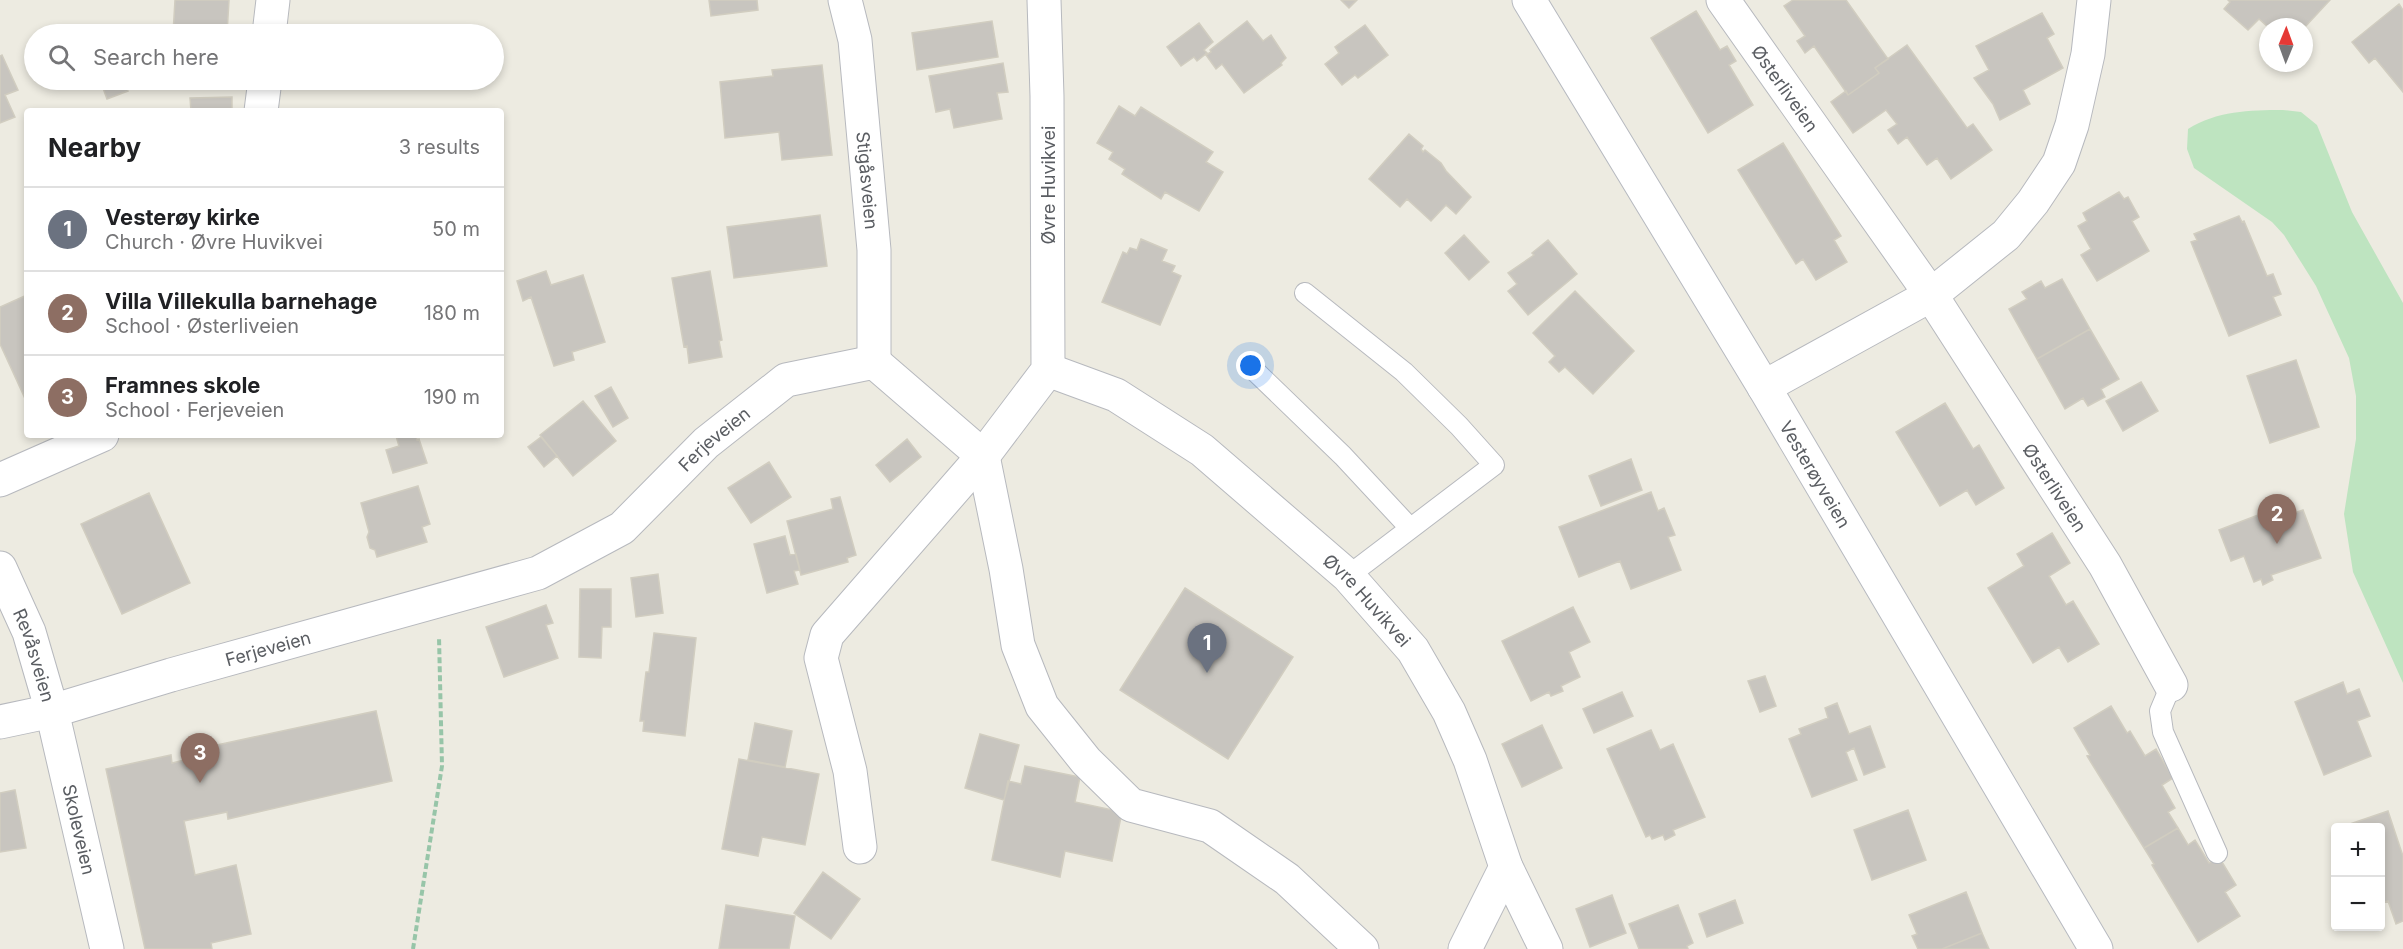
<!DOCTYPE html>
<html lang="en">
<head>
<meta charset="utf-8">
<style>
  :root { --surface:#fff; --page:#f6f6f6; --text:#202124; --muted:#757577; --line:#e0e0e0; --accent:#e6492e }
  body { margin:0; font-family:Inter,sans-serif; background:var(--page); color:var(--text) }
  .controls { position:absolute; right:18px; bottom:18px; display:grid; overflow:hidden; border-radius:6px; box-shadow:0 3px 9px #0003 }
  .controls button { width:54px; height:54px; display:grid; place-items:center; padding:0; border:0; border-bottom:2px solid var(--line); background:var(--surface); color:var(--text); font:30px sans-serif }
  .compass { position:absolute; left:2259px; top:18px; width:54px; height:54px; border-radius:50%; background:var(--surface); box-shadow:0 3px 9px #0003; rotate:1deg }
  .you { position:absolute; left:1251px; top:366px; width:21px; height:21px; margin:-15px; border:4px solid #fff; border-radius:50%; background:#1a73e8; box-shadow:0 0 0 9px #1a73e833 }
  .badge { display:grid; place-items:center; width:39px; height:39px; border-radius:50%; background:var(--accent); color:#fff; font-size:20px; font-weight:700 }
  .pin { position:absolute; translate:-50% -50px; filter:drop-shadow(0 2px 3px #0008) }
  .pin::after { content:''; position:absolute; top:32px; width:21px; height:18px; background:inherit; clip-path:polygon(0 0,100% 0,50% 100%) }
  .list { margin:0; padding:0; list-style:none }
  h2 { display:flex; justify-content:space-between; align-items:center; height:78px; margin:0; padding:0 24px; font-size:26px }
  h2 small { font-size:20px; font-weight:400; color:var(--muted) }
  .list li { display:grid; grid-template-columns:39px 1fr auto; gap:18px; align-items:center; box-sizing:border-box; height:84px; padding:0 24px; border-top:2px solid var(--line) }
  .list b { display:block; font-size:22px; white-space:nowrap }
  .list p { margin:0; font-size:20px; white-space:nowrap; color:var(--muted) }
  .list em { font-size:20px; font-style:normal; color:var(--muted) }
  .icon { flex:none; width:33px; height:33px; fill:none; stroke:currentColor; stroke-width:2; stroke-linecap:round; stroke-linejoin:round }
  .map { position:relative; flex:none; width:2403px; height:949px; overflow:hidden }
  .search { position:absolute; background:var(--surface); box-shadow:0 3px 9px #0003; left:24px; top:24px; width:480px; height:66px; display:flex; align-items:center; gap:15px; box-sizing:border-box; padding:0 21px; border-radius:33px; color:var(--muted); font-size:22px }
  .panel { position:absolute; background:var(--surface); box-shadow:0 3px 9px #0003; left:24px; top:108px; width:480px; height:330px; border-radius:6px }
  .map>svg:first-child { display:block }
  .green { fill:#bee4c0 }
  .building { fill:#c8c5bf; stroke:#d1cdc0; stroke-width:1.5 }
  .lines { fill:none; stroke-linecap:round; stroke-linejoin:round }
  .lane-casing { stroke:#b7b9be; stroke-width:22 }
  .street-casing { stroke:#b7b9be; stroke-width:35 }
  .secondary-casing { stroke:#b7bac0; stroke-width:35 }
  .path { stroke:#97c5a8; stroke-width:4; stroke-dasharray:6 3; stroke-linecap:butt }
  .lane { stroke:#fff; stroke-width:20 }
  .street { stroke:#fff; stroke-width:33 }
  .secondary { stroke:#fff; stroke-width:33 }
  .labels { text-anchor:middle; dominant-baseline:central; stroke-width:4.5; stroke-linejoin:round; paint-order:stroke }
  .street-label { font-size:18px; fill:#5a5d62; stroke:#fff }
</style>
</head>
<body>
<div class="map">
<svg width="2403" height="949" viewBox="0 0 2403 949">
  <rect width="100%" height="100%" fill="#edebe1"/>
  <path class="green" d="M2283,110L2301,112L2317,125L2352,212L2403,303V683L2353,572L2344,514L2356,439V396L2349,358L2316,286L2284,235L2272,222L2194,168L2187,149L2188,129C2217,111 2249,110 2283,110Z"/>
  <path class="building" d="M175,0H229L227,34H173Z
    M709,0H757L758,10L711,16Z
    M1341,0H1357L1349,8Z
    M1793,0H1846L1888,59L1875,68L1879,73L1848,95L1814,46L1805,53L1797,41L1805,36L1784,6Z
    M2228,0H2330L2304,28L2268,27L2259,19L2248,30L2224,9L2230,2Z
    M2399,4L2403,10V92L2375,58L2369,63L2352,42Z
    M1696,11L1720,50L1727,46L1736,61L1729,65L1753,105L1708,133L1651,38Z
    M2042,13L2054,34L2047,38L2063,68L2023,90L2030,104L2000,120L1993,104L1974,78L1989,70L1976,46Z
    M992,21L998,57L917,70L912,33Z
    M1247,21L1263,41L1271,35L1286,58L1281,63L1282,65L1244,93L1222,64L1216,69L1206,55L1211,52L1210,50Z
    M1199,23L1213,42L1204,50L1207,53L1197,61L1194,57L1181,66L1167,47Z
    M1365,25L1388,55L1358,78L1355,75L1342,85L1325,64L1339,53L1335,47Z
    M1907,45L1967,128L1973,124L1992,150L1951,179L1937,158L1927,165L1907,137L1898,144L1888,130L1897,124L1886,110L1853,133L1831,102L1846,91L1848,95L1879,73L1875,68Z
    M2,55L18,90L5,95L15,117L0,123V56Z
    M1003,63L1008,92L997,93L1002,119L954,128L950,109L936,112L929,76Z
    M822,65L832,155L782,160L779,132L725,138L720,82L773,76L772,70Z
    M100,80H123L128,91L107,99Z
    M232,97V111H191L190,98Z
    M1119,106L1135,116L1141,107L1213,152L1206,162L1223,172L1199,211L1165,192L1161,199L1122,174L1125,169L1109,159L1113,152L1097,143Z
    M1409,134L1423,146L1421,149L1423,152L1425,150L1441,163L1446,171L1471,197L1456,214L1446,205L1431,221L1407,199L1400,207L1369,179Z
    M1783,143L1841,236L1834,240L1847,262L1816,280L1803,259L1796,264L1738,170Z
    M2119,192L2124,199L2128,197L2139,217L2132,221L2149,251L2097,281L2081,255L2091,249L2078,226L2087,221L2083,213Z
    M820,215L827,266L734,278L727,227Z
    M2239,216L2242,222L2244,221L2267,276L2273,274L2281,294L2273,297L2281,315L2229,336L2191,242L2197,240L2194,234Z
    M1464,235L1489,262L1469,280L1445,253Z
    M1141,239L1167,250L1162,261L1175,266L1172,272L1181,276L1160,325L1102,302L1123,252L1127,254L1130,248L1137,250Z
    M1548,240L1577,274L1528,315L1508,291L1517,284L1508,273L1534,255L1532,253Z
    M546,271L551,285L583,275L605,342L572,352L574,360L554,366L531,297L523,301L517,281Z
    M710,271L722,340L719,341L722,357L689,363L687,346L684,347L672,278Z
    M2062,279L2090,329L2037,359L2009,309L2027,299L2022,292L2041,281L2045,288Z
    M1575,291L1634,351L1593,394L1565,367L1559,372L1549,362L1555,356L1533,333Z
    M27,295V403L0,344V307Z
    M2090,329L2119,379L2101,389L2105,397L2088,406L2083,398L2065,409L2037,359Z
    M2296,360L2319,427L2270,443L2247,376Z
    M2141,382L2158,411L2123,431L2106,401Z
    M611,387L628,418L613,427L595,396Z
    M583,401L616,441L573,476L540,435Z
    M1945,403L1973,449L1979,445L2004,488L1976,505L1967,490L1940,506L1896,432Z
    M400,435H416L417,440L419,439L427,463L393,473L386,450L399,446L396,436Z
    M541,437L557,456L544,467L528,447Z
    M907,439L921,457L890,482L876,465Z
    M1631,459L1642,490L1601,506L1589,476Z
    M769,462L791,497L751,523L728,488Z
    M418,486L430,524L422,527L427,542L377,557L375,550L370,548L367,537L369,532L361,503Z
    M1651,492L1658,511L1664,508L1675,535L1668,537L1681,570L1631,589L1620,561L1579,577L1559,527Z
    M149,493L190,583L122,614L81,524Z
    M840,497L856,555L847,558L848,562L801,575L787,521L833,509L831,499Z
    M2279,507L2283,517L2303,510L2321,558L2271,575L2273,580L2263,585L2261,579L2254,582L2244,556L2231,561L2219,530Z
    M2052,533L2070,563L2049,576L2066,605L2073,601L2099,644L2068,662L2059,647L2033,663L1988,588L2024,566L2017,554Z
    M785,536L790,555L796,554L800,570L794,571L798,584L767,593L754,544Z
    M658,574L663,613L636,617L631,578Z
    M1185,588L1293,657L1228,759L1120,690Z
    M580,589H611V627H602L601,658L579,657Z
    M546,605L553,623L546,625L558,658L504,677L486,627Z
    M1573,607L1590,642L1569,652L1580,677L1561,686L1563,691L1551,696L1549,692L1531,701L1502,641Z
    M654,633L696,638L685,736L643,731L644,721H640L646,672H649Z
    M1765,676L1776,706L1760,712L1748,681Z
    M2343,682L2347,694L2359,689L2370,716L2357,721L2371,756L2324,775L2295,702Z
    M1622,692L1633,716L1594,733L1583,709Z
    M1837,703L1849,734L1870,726L1885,767L1864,775L1854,748L1846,752L1857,780L1812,797L1789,739L1801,734L1799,729L1828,718L1825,708Z
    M2111,706L2127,733L2130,731L2145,756L2156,749L2173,778L2162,785L2175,808L2168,812L2178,828L2144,848L2087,756L2090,755L2074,728Z
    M376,711L392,781L228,819L227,812L184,821L195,875L236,865L251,934L211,943L212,949H145L106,769L171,755L172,763L214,753L212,746Z
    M755,723L792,731L785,767L748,760Z
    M1542,725L1562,768L1522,787L1502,744Z
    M1651,730L1660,750L1673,744L1705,817L1673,830L1675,835L1665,840L1663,835L1652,839L1650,835L1646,837L1607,749Z
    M980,734L1019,745L1004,800L965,788Z
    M739,759L819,774L805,845L762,837L758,856L722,849Z
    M1025,766L1080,777L1075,802L1122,812L1112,861L1065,851L1060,877L992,860L1008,781L1021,784Z
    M15,790L26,848L0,852V793Z
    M1908,810L1926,860L1872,880L1854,830Z
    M2388,811L2403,856V921L2396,924L2388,901L2380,904V828L2344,826Z
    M2178,828L2188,845L2195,840L2209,863L2219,857L2236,885L2225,892L2240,916L2198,942L2152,865L2154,864L2144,848Z
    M823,872L860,899L831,939L794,913Z
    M1966,892L1982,933L1942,949H1918L1912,936L1917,934L1909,915Z
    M1612,895L1626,933L1590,947L1576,909Z
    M1735,900L1743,923L1707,937L1699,914Z
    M726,905L795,916L789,949H719Z
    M1678,905L1693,943L1687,946L1688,949H1639L1629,924Z
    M1982,933L1989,949H1942Z"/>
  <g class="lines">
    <g class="lane-casing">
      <path id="lane" d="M1305,293L1404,372L1459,426L1494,465L1348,576
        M1256,372L1343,456L1410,528
        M2171,685L2160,711L2163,732L2217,853"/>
    </g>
    <g class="street-casing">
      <g id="street">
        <path id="s1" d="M845,0L855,40L874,250V362"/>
        <path id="s2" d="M1723,0L1931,295L2105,565L2171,685"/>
        <path d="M269,34L273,0"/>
        <path d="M261,111L265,80"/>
        <path id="s3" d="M1048,370L1116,395L1202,450L1348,576L1413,650L1449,712L1470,760L1506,867L1546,949"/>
        <path d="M1764,387L1931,295L2006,235L2033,202L2059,163L2072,125L2088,54L2094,0"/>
        <path d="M983,456L1006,569L1018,645L1042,706L1086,761L1131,805L1210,826L1287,879L1362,949"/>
        <path d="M0,480L102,435"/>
        <path id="s4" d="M0,568L29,632L52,711L107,949"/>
        <path id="s5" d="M0,722L52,711L171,675L538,573L622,528L706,443L786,380L874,362L983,456"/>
        <path d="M860,847L850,771L821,658L827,635L983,456L1048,370L1047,96L1044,0"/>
        <path d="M1465,949L1506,867"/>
      </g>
    </g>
    <g class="secondary-casing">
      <g id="secondary">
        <path id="s6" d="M1529,0L1764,387L2096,949"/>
      </g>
    </g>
    <path class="path" d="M413,949L442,766L439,637"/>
    <use href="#lane" class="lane"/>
    <use href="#street" class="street"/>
    <use href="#secondary" class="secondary"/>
  </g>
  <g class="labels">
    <g class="street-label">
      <text stroke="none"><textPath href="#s2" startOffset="108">Østerliveien</textPath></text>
      <text stroke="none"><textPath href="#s1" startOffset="182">Stigåsveien</textPath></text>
      <text transform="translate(1048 185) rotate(-90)">Øvre Huvikvei</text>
      <text stroke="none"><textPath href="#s5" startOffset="782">Ferjeveien</textPath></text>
      <text stroke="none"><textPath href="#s6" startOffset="554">Vesterøyveien</textPath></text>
      <text stroke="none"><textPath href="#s2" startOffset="590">Østerliveien</textPath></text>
      <text stroke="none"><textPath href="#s3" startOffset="398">Øvre Huvikvei</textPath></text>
      <text stroke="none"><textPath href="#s5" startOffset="278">Ferjeveien</textPath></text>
      <text stroke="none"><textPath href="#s4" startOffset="94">Revåsveien</textPath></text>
      <text stroke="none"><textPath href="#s4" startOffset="274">Skoleveien</textPath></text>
    </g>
  </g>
</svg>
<div class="controls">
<button>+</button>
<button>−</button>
</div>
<svg class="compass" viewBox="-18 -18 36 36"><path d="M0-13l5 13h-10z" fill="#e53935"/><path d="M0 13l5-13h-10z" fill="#757577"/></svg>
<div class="you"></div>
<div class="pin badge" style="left:1207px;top:673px;background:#6b7280">1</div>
<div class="pin badge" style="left:2277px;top:544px;background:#8d6e63">2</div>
<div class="pin badge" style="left:200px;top:783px;background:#8d6e63">3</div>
<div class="search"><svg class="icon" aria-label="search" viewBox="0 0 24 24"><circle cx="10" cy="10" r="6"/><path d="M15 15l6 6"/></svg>Search here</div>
<section class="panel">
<h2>Nearby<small>3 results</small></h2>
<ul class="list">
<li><span class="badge" style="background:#6b7280">1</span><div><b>Vesterøy kirke</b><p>Church · Øvre Huvikvei</p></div><em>50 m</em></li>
<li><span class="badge" style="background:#8d6e63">2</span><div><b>Villa Villekulla barnehage</b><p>School · Østerliveien</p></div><em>180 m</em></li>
<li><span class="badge" style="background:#8d6e63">3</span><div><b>Framnes skole</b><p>School · Ferjeveien</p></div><em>190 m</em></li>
</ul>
</section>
</div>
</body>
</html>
